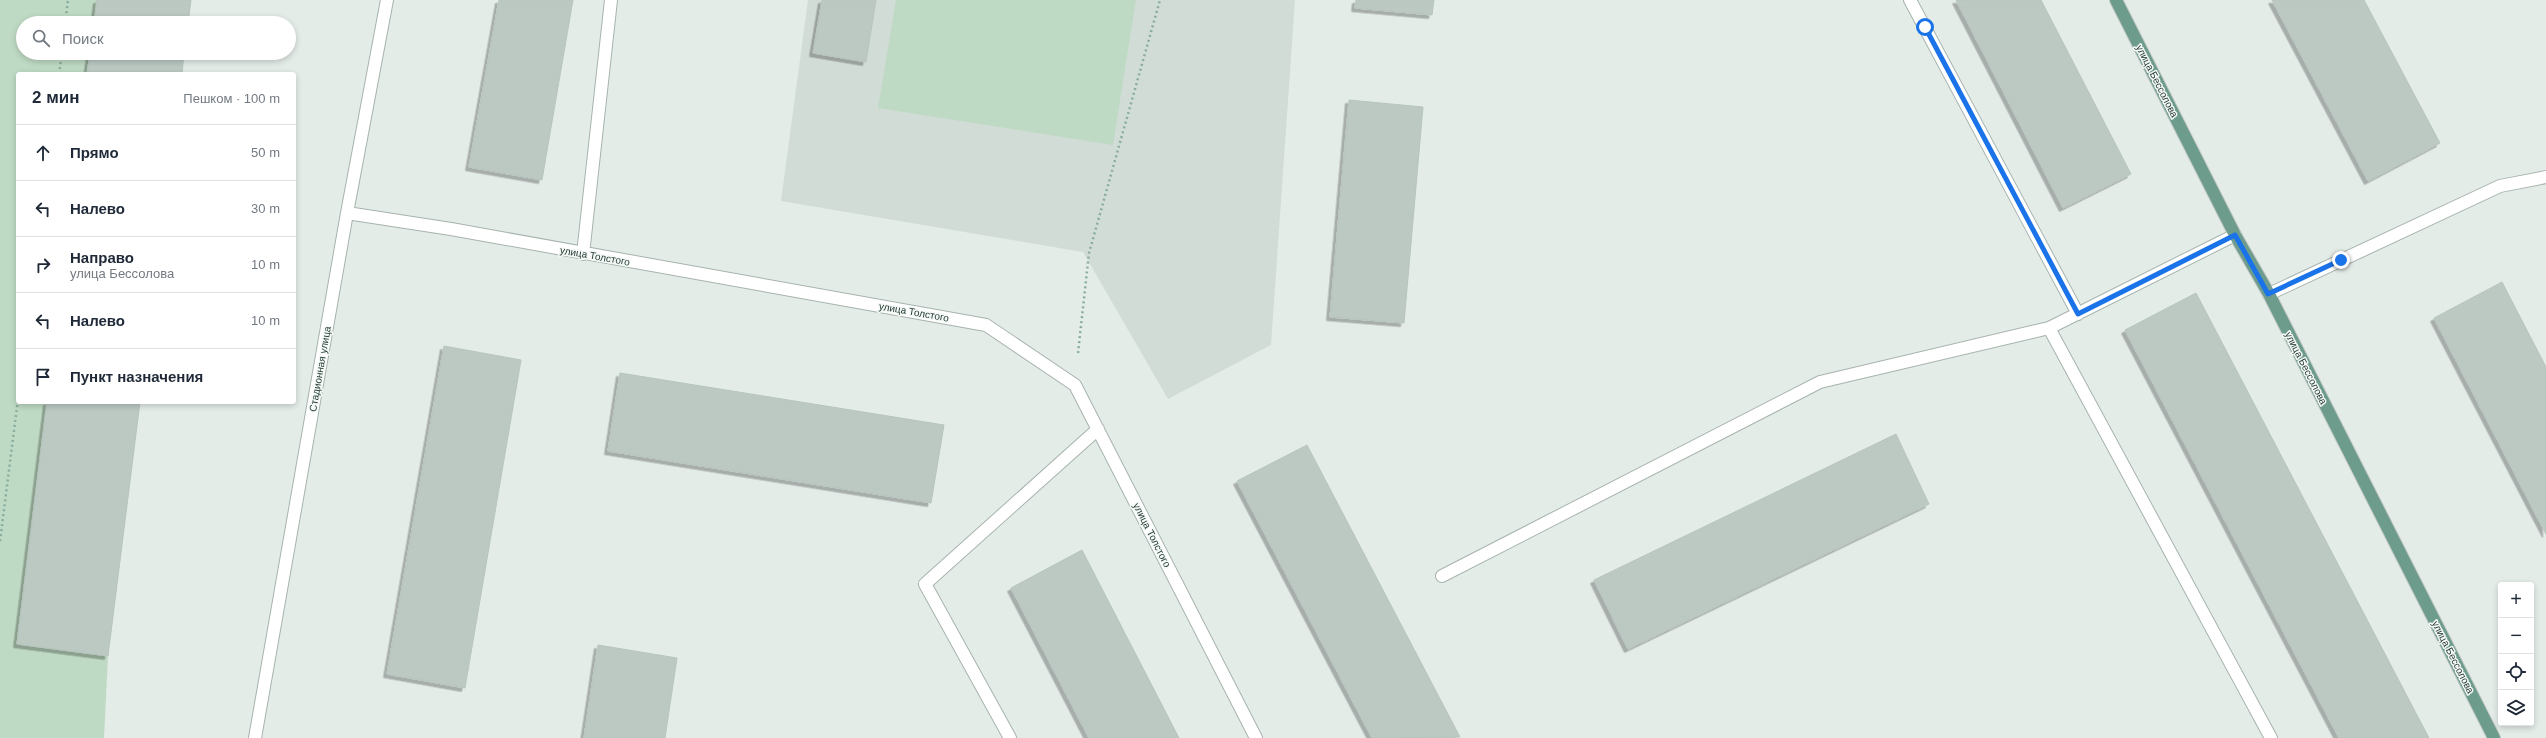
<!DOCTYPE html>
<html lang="ru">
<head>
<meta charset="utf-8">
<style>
  :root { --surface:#fff; --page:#f2f2f3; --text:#1f2937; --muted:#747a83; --line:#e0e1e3 }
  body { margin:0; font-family:Helvetica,sans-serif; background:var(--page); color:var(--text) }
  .controls { position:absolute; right:12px; bottom:12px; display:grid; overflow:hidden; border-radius:4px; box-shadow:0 2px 6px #0003 }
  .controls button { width:36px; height:36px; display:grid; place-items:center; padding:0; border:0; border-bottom:1px solid var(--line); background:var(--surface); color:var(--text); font:20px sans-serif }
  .stop { position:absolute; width:12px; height:12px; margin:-9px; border:3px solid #1a73e8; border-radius:50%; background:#fff }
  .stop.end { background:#1a73e8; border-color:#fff; box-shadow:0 1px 4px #0008 }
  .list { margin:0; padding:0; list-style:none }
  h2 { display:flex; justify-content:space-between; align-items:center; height:52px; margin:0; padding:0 16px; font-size:17px }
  h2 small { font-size:13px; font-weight:400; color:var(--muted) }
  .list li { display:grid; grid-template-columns:26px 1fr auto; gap:12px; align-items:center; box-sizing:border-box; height:56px; padding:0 16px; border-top:1px solid var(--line) }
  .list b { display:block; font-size:15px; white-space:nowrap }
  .list p { margin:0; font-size:13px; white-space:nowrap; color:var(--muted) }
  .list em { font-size:13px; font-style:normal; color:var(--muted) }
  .icon { flex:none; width:22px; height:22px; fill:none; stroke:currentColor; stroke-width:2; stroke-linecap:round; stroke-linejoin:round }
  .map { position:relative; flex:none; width:2546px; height:738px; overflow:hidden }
  .search { position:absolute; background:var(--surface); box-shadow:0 2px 6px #0003; left:16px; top:16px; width:280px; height:44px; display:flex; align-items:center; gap:10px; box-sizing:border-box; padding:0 14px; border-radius:22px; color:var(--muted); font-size:15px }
  .panel { position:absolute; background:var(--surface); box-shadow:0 2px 6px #0003; left:16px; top:72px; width:280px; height:332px; border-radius:4px }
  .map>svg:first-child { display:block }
  .built { fill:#d2dcd7 }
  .green { fill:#bfdac4 }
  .building { fill:#bcc9c3; stroke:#b7c5be; filter:url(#shadow) }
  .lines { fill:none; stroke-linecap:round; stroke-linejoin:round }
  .minor-casing { stroke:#a7b3ae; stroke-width:14 }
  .major-casing { stroke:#c2c8c6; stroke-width:14 }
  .path { stroke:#88ac9e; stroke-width:2.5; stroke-dasharray:2 3; stroke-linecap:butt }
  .minor { stroke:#fff; stroke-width:12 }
  .major { stroke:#6d9c8d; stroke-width:12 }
  .route { stroke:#1a73e8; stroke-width:5 }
  .labels { text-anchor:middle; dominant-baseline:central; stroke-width:3; stroke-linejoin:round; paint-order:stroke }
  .street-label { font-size:10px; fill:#253b34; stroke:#f4f9f6 }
</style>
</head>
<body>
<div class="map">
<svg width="2546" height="738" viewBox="0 0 2546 738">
  <defs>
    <filter id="shadow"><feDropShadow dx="-3.5" dy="3.5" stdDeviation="0" flood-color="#0004"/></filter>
  </defs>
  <rect width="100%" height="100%" fill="#e4ece8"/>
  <path class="built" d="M808,0H1295L1271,345L1168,399L1083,252L781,201Z"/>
  <path class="green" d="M0,0H191L188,23H23V53H184L181,74H18V402H140L108,656L104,738H0Z
    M896,0H1136L1113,145L878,108Z"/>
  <path class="building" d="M97,0H191L188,23H94Z
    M499,0H573L542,180L469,167Z
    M822,0H876L866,62L813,53Z
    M1356,0H1434L1432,15L1355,8Z
    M1956,0H2041L2131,174L2063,208Z
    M2272,0H2364L2440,143L2368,181Z
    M90,53H184L182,74H87Z
    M1349,100L1423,107L1404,323L1330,317Z
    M2502,282L2546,367V534L2434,318Z
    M2196,293L2429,738H2339L2125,330Z
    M444,346L521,360L465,688L387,674Z
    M620,373L944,425L931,503L608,451Z
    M47,402H140L108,656L17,644Z
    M1896,434L1929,504L1628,649L1594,580Z
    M1307,445L1460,737L1372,738L1237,481Z
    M1082,550L1179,738H1089L1011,588Z
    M598,645L677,658L665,738H584Z"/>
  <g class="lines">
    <g class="minor-casing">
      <path id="minor" d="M1910,0L2078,314
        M347,213L451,229L986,325L1075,385L1256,738
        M583,254L611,0
        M2269,294L2500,186L2546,177
        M2049,328L2271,738
        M1442,576L1820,382L2049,328L2235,235
        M255,738L347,213L387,0
        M1010,738L925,584L1098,429"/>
    </g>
    <g class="major-casing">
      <path id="major" d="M2116,0L2235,235L2269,294L2494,738"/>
    </g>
    <path class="path" d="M65,23L68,0
      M59,74L62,53
      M1078,353L1089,253L1160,0
      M0,541L18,399"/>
    <use href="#minor" class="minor"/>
    <use href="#major" class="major"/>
  </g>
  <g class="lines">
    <path class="route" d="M1925,27L2078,314L2235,235L2268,294L2341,260"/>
  </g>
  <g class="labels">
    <g class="street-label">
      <text transform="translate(2157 81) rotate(63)">улица Бессолова</text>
      <text transform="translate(595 256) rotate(10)">улица Толстого</text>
      <text transform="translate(914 312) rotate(10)">улица Толстого</text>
      <text transform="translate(2306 368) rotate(63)">улица Бессолова</text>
      <text transform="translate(320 369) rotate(-80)">Стадионная улица</text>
      <text transform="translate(1152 535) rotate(63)">улица Толстого</text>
      <text transform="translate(2453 657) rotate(63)">улица Бессолова</text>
    </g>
  </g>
</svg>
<div class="controls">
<button>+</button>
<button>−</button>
<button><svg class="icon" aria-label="locate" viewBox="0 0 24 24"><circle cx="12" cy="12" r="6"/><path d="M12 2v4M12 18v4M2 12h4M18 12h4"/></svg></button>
<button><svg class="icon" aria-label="layers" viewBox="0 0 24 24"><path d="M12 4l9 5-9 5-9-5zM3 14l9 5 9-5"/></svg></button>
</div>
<div class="stop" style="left:1925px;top:27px"></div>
<div class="stop end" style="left:2341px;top:260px"></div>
<div class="search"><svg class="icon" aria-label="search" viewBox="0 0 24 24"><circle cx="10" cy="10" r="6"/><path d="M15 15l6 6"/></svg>Поиск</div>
<section class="panel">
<h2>2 мин<small>Пешком · 100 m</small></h2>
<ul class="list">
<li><svg class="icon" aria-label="ahead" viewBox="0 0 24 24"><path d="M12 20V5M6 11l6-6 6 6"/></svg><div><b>Прямо</b></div><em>50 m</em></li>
<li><svg class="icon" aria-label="left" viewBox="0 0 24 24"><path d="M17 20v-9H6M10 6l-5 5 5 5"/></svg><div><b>Налево</b></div><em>30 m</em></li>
<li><svg class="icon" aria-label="right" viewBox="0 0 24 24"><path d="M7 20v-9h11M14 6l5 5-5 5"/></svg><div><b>Направо</b><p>улица Бессолова</p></div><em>10 m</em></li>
<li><svg class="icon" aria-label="left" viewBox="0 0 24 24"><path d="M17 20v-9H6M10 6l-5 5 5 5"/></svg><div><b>Налево</b></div><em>10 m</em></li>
<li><svg class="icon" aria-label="arrive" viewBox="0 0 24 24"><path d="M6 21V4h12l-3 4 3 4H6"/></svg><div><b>Пункт назначения</b></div></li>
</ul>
</section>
</div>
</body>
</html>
